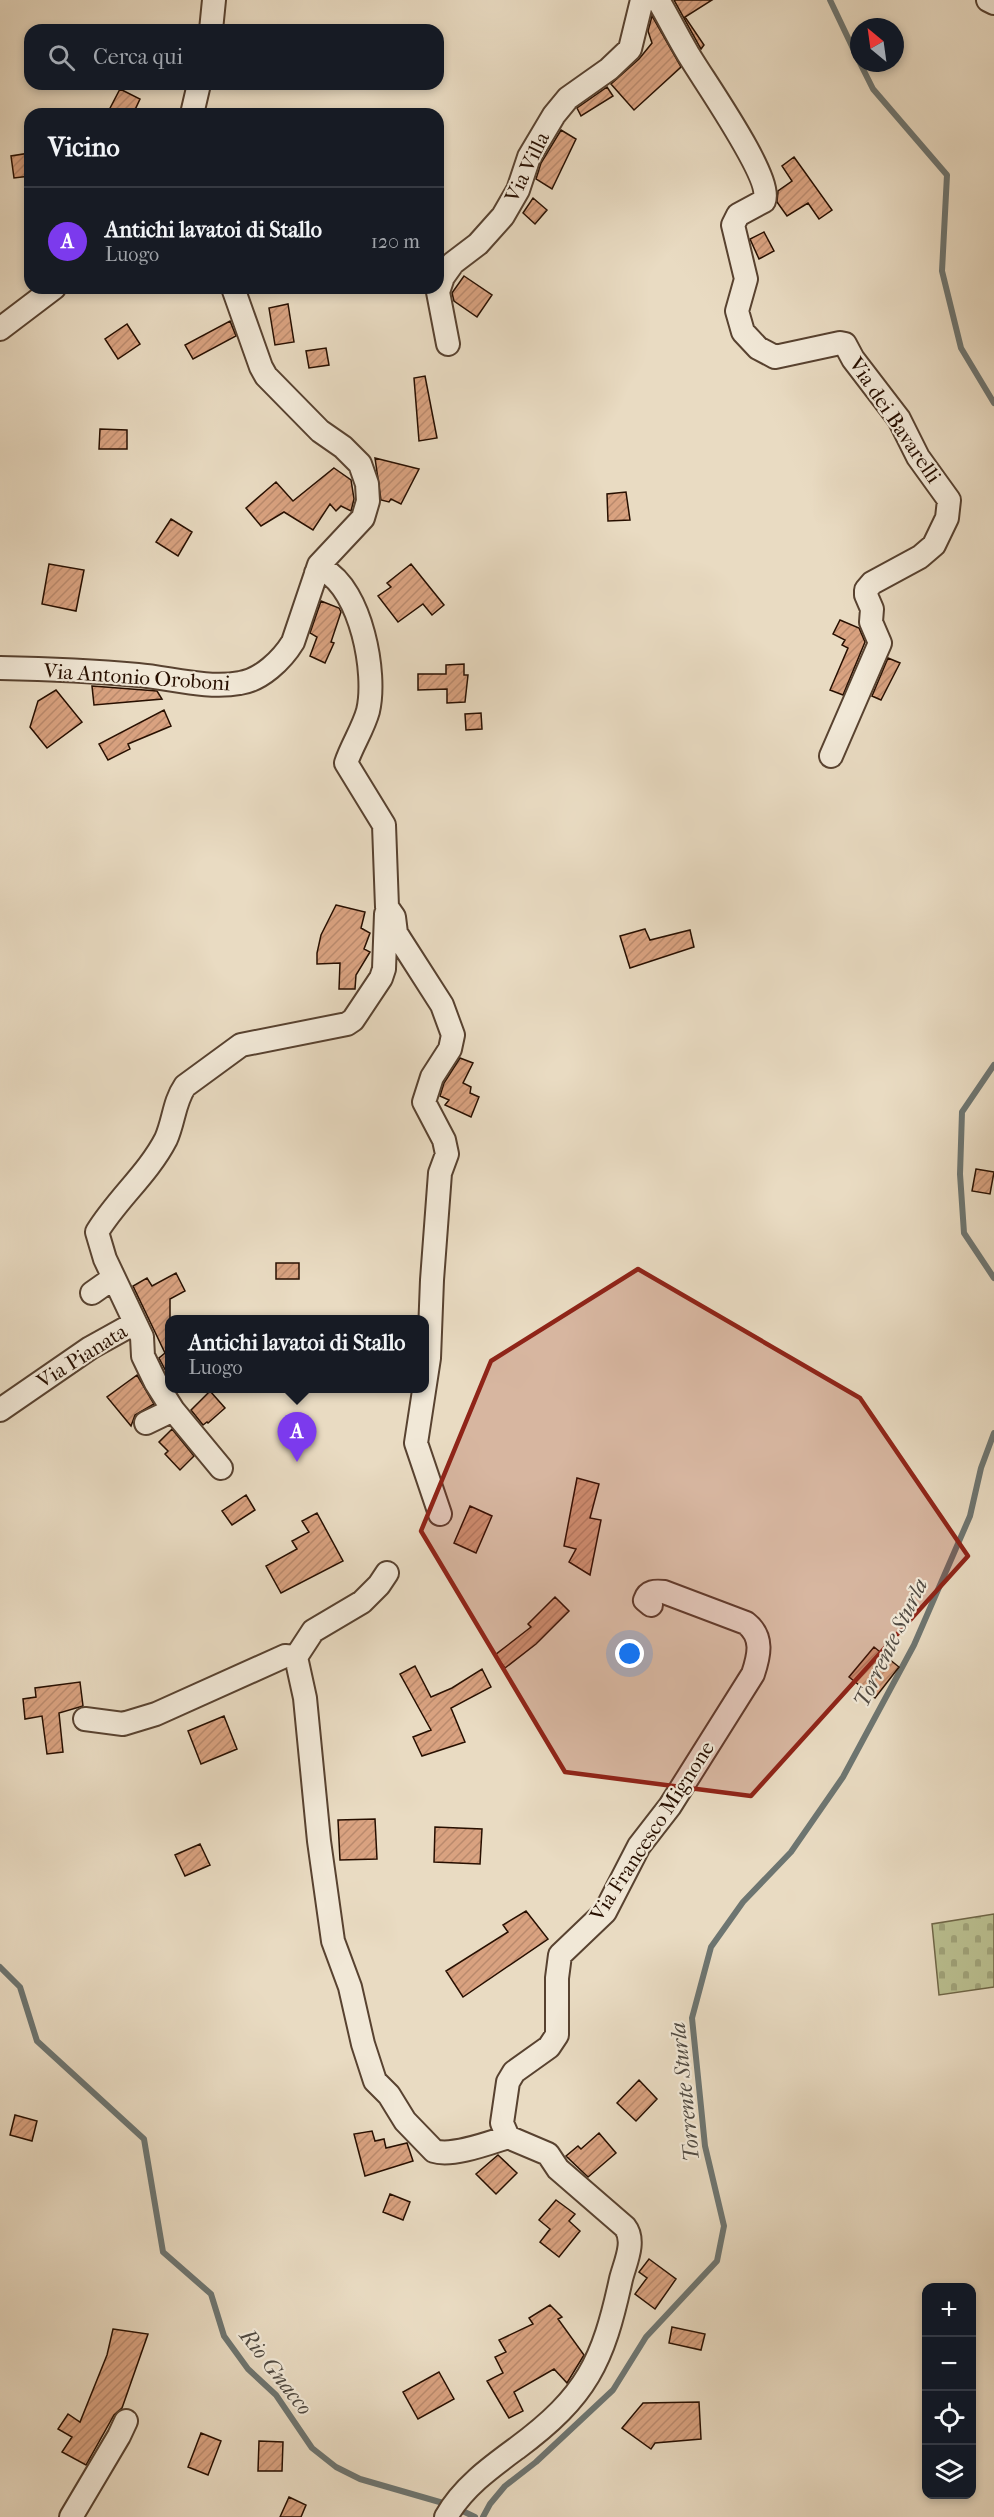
<!DOCTYPE html>
<html lang="it">
<head>
<meta charset="utf-8">
<style>
  :root { --surface:#171b24; --page:#20242c; --text:#f1f3f6; --muted:#9ea1a6; --line:#363941; --accent:#7c3aed }
  body { margin:0; font-family:"IM FELL French Canon",serif; background:var(--page); color:var(--text) }
  .controls { position:absolute; right:18px; bottom:18px; display:grid; overflow:hidden; border-radius:12px; box-shadow:0 3px 9px #0003 }
  .controls button { width:54px; height:54px; display:grid; place-items:center; padding:0; border:0; border-bottom:2px solid var(--line); background:var(--surface); color:var(--text); font:30px sans-serif }
  .compass { position:absolute; left:850px; top:18px; width:54px; height:54px; border-radius:50%; background:var(--surface); box-shadow:0 3px 9px #0003; rotate:331deg }
  .you { position:absolute; left:630px; top:1654px; width:21px; height:21px; margin:-15px; border:4px solid #fff; border-radius:50%; background:#1a73e8; box-shadow:0 0 0 9px #1a73e833 }
  .badge { display:grid; place-items:center; width:39px; height:39px; border-radius:50%; background:var(--accent); color:#fff; font-size:20px; font-weight:700 }
  .pin { position:absolute; translate:-50% -50px; filter:drop-shadow(0 2px 3px #0008) }
  .pin::after { content:''; position:absolute; top:32px; width:21px; height:18px; background:inherit; clip-path:polygon(0 0,100% 0,50% 100%) }
  .popup { position:absolute; left:165px; top:1315px; width:264px; height:78px; box-sizing:border-box; display:grid; place-content:center; border-radius:12px; background:var(--surface); filter:drop-shadow(0 2px 4px #0005); font-size:20px; white-space:nowrap; color:var(--muted) }
  .popup b { font-size:22px; color:var(--text) }
  .popup::after { content:''; position:absolute; left:50%; top:100%; margin-left:-12px; border:12px solid transparent; border-top-color:var(--surface) }
  .list { margin:0; padding:0; list-style:none }
  h2 { display:flex; justify-content:space-between; align-items:center; height:78px; margin:0; padding:0 24px; font-size:26px }
  h2 small { font-size:20px; font-weight:400; color:var(--muted) }
  .list li { display:grid; grid-template-columns:39px 1fr auto; gap:18px; align-items:center; box-sizing:border-box; height:108px; padding:0 24px; border-top:2px solid var(--line) }
  .list b { display:block; font-size:22px; white-space:nowrap }
  .list p { margin:0; font-size:20px; white-space:nowrap; color:var(--muted) }
  .list em { font-size:20px; font-style:normal; color:var(--muted) }
  .icon { flex:none; width:33px; height:33px; fill:none; stroke:currentColor; stroke-width:2; stroke-linecap:round; stroke-linejoin:round }
  .map { position:relative; flex:none; width:994px; height:2517px; overflow:hidden }
  .search { position:absolute; background:var(--surface); box-shadow:0 3px 9px #0003; left:24px; top:24px; width:420px; height:66px; display:flex; align-items:center; gap:15px; box-sizing:border-box; padding:0 21px; border-radius:18px; color:var(--muted); font-size:22px }
  .panel { position:absolute; background:var(--surface); box-shadow:0 3px 9px #0003; left:24px; top:108px; width:420px; height:186px; border-radius:18px }
  .map>svg:first-child { display:block }
  .cemetery { fill:url(#cemetery-stones); stroke:#706748; stroke-width:1.5 }
  .lines { fill:none; stroke-linecap:round; stroke-linejoin:round }
  .stream { stroke:#6d7571; stroke-width:6 }
  .building { fill:url(#building-hatch); stroke:#270f00; stroke-width:1.5 }
  .minor-casing { stroke:#584230; stroke-width:26 }
  .minor { stroke:#f1e8d7; stroke-width:22 }
  .marked { fill:#8f2418; fill-opacity:0.2; stroke:#8f2418; stroke-width:4.5; stroke-linejoin:round }
  .labels { text-anchor:middle; dominant-baseline:central; stroke-width:4.5; stroke-linejoin:round; paint-order:stroke }
  .street-label { font-size:21px; fill:#270f00; stroke:#f1e8d7 }
  .water-label { font-size:22px; font-style:italic; fill:#504a42; stroke:#f1e8d7 }
</style>
</head>
<body>
<div class="map">
<svg width="994" height="2517" viewBox="0 0 994 2517">
  <defs>
    <pattern id="cemetery-stones" width="16" height="16" patternUnits="userSpaceOnUse" patternTransform="scale(1.5)"><rect width="16" height="16" fill="#babf90"/><path d="M2 7V4a2 2 0 0 1 4 0v3zM10 15v-3a2 2 0 0 1 4 0v3z" fill="#a0a37a"/></pattern>
    <pattern id="building-hatch" width="6" height="6" patternUnits="userSpaceOnUse" patternTransform="scale(1.5)"><rect width="6" height="6" fill="#d9a280"/><path d="M-1 1l2-2M0 6l6-6M5 7l2-2" fill="none" stroke="#ba8a6d"/></pattern>
  </defs>
  <rect width="100%" height="100%" fill="#e9dbc2"/>
  <filter id="stains"><feTurbulence type="fractalNoise" baseFrequency=".00333" numOctaves="4"/><feColorMatrix values="0 0 0 0 .2 0 0 0 0 .09 0 0 0 0 .02 0 0 0 .5 -.17"/></filter>
  <radialGradient id="worn" r=".72"><stop offset=".6" stop-color="#630" stop-opacity="0"/><stop offset="1" stop-color="#630" stop-opacity=".3"/></radialGradient>
  <path class="cemetery" d="M994,1914V1987L939,1995L932,1924Z"/>
  <g class="lines">
    <path class="stream" d="M830,0L859,61
      M860,63L873,89L947,175L942,271L961,348L994,403
      M994,1065L962,1112L960,1174L964,1233L994,1278
      M0,1967L20,1987L37,2041L144,2139L163,2252L211,2294L224,2336L248,2369L276,2395L312,2448L336,2467L360,2479L450,2505L475,2517
      M483,2517L490,2504L505,2486L536,2462L613,2390L646,2337L717,2261L724,2226L705,2146L692,2018L711,1947L743,1902L791,1852L843,1777L914,1645L970,1516L981,1468L994,1433"/>
  </g>
  <path class="building" d="M674,0H712L685,17L704,45L701,49Z
    M652,16L681,67L634,110L611,84L639,59L652,43L648,31Z
    M607,87L613,96L581,116L577,108Z
    M120,89L140,99L133,114H107Z
    M561,130L576,139L552,189L536,179L541,163Z
    M30,153V176L14,178L11,156Z
    M794,157L832,210L819,219L808,203L787,216L777,202L778,191L792,181L782,166Z
    M533,198L547,210L535,224L523,213Z
    M764,232L774,251L759,259L750,239Z
    M464,276L492,295L477,317L454,301L452,293Z
    M288,304L294,342L275,345L269,308Z
    M230,321L236,336L193,359L185,345Z
    M127,324L140,344L118,359L105,339Z
    M326,348L329,365L309,368L306,351Z
    M425,376L437,438L419,441L414,378Z
    M100,429L127,430V449H99Z
    M375,458L419,469L401,504L391,499L389,502L381,500Z
    M334,468L351,480L354,499L351,511L341,506L336,511L330,504L313,530L284,512L261,526L246,508L276,482L293,501Z
    M626,492L630,520L608,521L607,494Z
    M171,519L192,532L178,556L156,542Z
    M49,564L84,570L76,611L42,604Z
    M411,564L444,605L432,615L423,604L398,622L378,596L391,587L387,583Z
    M321,601L339,608L341,612L331,642L334,643L325,663L310,656L317,637L310,633Z
    M840,620L859,628L865,642L843,695L830,690L848,648L842,645L845,640L833,634Z
    M888,658L900,663L881,700L872,696Z
    M464,664V675H468L465,702L447,703V689L418,690V674H446V665Z
    M92,686L157,691L162,699L94,705Z
    M56,690L82,722L47,748L30,727L38,701Z
    M164,710L171,726L128,744L130,749L108,760L99,744Z
    M481,713L482,729L466,730L465,714Z
    M336,905L365,912L361,928L370,933L364,949L370,952L356,975L355,989H339L340,963L317,964V953L321,935Z
    M645,929L650,940L690,930L694,947L630,968L620,936Z
    M460,1058L473,1063L463,1083L471,1087L470,1093L479,1097L471,1117L445,1105L449,1100L440,1096L444,1083Z
    M976,1169L994,1172L990,1194L972,1191Z
    M276,1263H299V1279H276Z
    M176,1273L185,1291L170,1299V1379L159,1358L165,1353L133,1286L147,1278L152,1286Z
    M137,1375L154,1404L135,1415L131,1426L107,1397Z
    M210,1391L225,1408L208,1423L207,1422L203,1425L191,1410Z
    M172,1429L194,1456L180,1470L165,1454L168,1451L159,1442Z
    M577,1478L599,1484L590,1518L601,1520L590,1575L569,1562L576,1549L564,1546Z
    M246,1495L255,1510L232,1525L222,1511Z
    M470,1506L492,1516L476,1553L454,1543Z
    M317,1513L343,1561L281,1593L266,1566L297,1549L292,1541L309,1532L302,1521Z
    M555,1597L569,1611L536,1644L505,1668L495,1655L531,1627L528,1624Z
    M874,1647L899,1667L875,1698L849,1677Z
    M415,1666L431,1697L452,1688L482,1669L491,1687L451,1708L465,1742L422,1756L413,1737L431,1730L400,1674Z
    M80,1682L83,1706L59,1713L63,1752L47,1754L42,1716L25,1719L23,1699L36,1697L35,1688Z
    M224,1716L237,1749L201,1764L188,1731Z
    M375,1819L377,1859L340,1860L338,1820Z
    M435,1827L482,1829L480,1864L434,1862Z
    M200,1844L210,1865L185,1876L175,1855Z
    M526,1911L548,1939L463,1997L446,1971L508,1932L503,1925Z
    M639,2080L657,2099L636,2121L617,2103Z
    M15,2115L37,2121L32,2141L10,2135Z
    M372,2131L375,2141L384,2139L386,2148L407,2143L413,2161L365,2176L354,2134Z
    M599,2133L616,2153L588,2177L566,2156L578,2146L581,2149Z
    M498,2155L517,2173L496,2194L476,2174Z
    M390,2194L410,2202L403,2220L383,2212Z
    M556,2200L575,2214L569,2221L580,2231L559,2257L540,2242L550,2229L539,2220Z
    M649,2259L676,2279L655,2309L635,2294L647,2278L639,2272Z
    M550,2305L562,2317L558,2319L584,2355L567,2383L554,2369L514,2392L523,2411L509,2418L487,2381L503,2373L495,2357L506,2352L499,2340L533,2324L529,2318Z
    M672,2327L705,2334L701,2350L669,2343Z
    M113,2329L148,2334L122,2408L114,2415L86,2465L62,2452L72,2437L58,2429L68,2414L80,2422L107,2355Z
    M439,2372L454,2399L418,2419L403,2392Z
    M699,2402L701,2439L655,2443L651,2449L622,2428L643,2403Z
    M201,2433L221,2441L208,2475L188,2467Z
    M259,2441L283,2442L282,2471H258Z
    M289,2497L306,2505L301,2517H280Z"/>
  <g class="lines">
    <g class="minor-casing">
      <path id="minor" d="M658,0C668,17 677,35 687,52C701,77 774,178 764,201L738,215L733,225L746,279L737,311L743,332L758,348L775,357L840,343L845,344L853,359L899,419L918,457L949,500L947,518L934,545L920,557L872,583L866,590V595L872,609L871,622L880,643L831,756
        M988,0L994,3
        M211,30L214,0
        M192,114L199,84
        M0,329L54,288
        M448,344L438,292L443,277L453,263L478,244L503,216L518,190L529,157L554,115L568,98L609,69L630,49L642,0
        M316,573L324,570C361,590 377,673 368,711C363,729 352,745 346,763L384,825L387,907L394,917L396,933L401,941L442,1005L453,1035L450,1049L432,1077L424,1102L444,1140L447,1154L440,1173L432,1280L429,1358L416,1443L440,1514
        M0,668C46,669 93,671 138,675C171,678 207,689 240,683C261,680 282,660 293,642L319,565L363,518L368,501L367,484L360,464L343,447L320,431L266,376L261,367L233,288
        M92,1293L109,1281L112,1274
        M0,1410L90,1348L135,1323
        M146,1423L173,1410
        M221,1468L173,1410L156,1383L143,1356L142,1337L105,1259L97,1232C117,1199 148,1174 166,1139C174,1121 174,1102 185,1086L241,1045L347,1024L353,1020L381,978L384,969L386,914
        M387,1573L379,1585L362,1602L313,1631L296,1657L305,1698L319,1841L333,1941L350,1987L363,2044L375,2081L389,2095L405,2121L434,2151C452,2157 489,2143 508,2137
        M85,1719L123,1724L156,1714L285,1656L296,1657
        M71,2517L119,2436L126,2421
        M446,2517C462,2488 491,2467 517,2448C587,2396 603,2362 621,2279C625,2263 636,2241 625,2227L558,2169L548,2154L508,2137L502,2123L508,2082L514,2072L549,2047L557,2035V1978L560,1955L605,1912L639,1846L670,1806L753,1674C759,1656 764,1637 746,1623L664,1592C655,1591 648,1591 645,1600L651,1605"/>
    </g>
    <use href="#minor" class="minor"/>
  </g>
  <path class="marked" d="M638,1269L860,1398L968,1556L751,1796L565,1772L421,1531L491,1361Z"/>
  <g class="labels">
    <g class="street-label">
      <text transform="translate(527 167) rotate(-64)">Via Villa</text>
      <text transform="translate(895 420) rotate(56)">Via dei Bavarelli</text>
      <text transform="translate(137 677) rotate(4)">Via Antonio Oroboni</text>
      <text transform="translate(82 1356) rotate(-32)">Via Pianata</text>
      <text transform="translate(652 1831) rotate(-57)">Via Francesco Mignone</text>
    </g>
    <g class="water-label">
      <text transform="translate(891 1643) rotate(-64)">Torrente Sturla</text>
      <text transform="translate(685 2092) rotate(-96)">Torrente Sturla</text>
      <text transform="translate(276 2372) rotate(52)">Rio Gnacco</text>
    </g>
  </g>
  <rect width="100%" height="100%" filter="url(#stains)"/>
  <rect width="100%" height="100%" fill="url(#worn)"/>
</svg>
<div class="controls">
<button>+</button>
<button>−</button>
<button><svg class="icon" aria-label="locate" viewBox="0 0 24 24"><circle cx="12" cy="12" r="6"/><path d="M12 2v4M12 18v4M2 12h4M18 12h4"/></svg></button>
<button><svg class="icon" aria-label="layers" viewBox="0 0 24 24"><path d="M12 4l9 5-9 5-9-5zM3 14l9 5 9-5"/></svg></button>
</div>
<svg class="compass" viewBox="-18 -18 36 36"><path d="M0-13l5 13h-10z" fill="#e53935"/><path d="M0 13l5-13h-10z" fill="#9ea1a6"/></svg>
<div class="you"></div>
<div class="pin badge" style="left:297px;top:1462px">A</div>
<div class="popup"><b>Antichi lavatoi di Stallo</b>Luogo</div>
<div class="search"><svg class="icon" aria-label="search" viewBox="0 0 24 24"><circle cx="10" cy="10" r="6"/><path d="M15 15l6 6"/></svg>Cerca qui</div>
<section class="panel">
<h2>Vicino<small></small></h2>
<ul class="list">
<li><span class="badge">A</span><div><b>Antichi lavatoi di Stallo</b><p>Luogo</p></div><em>120 m</em></li>
</ul>
</section>
</div>
</body>
</html>
